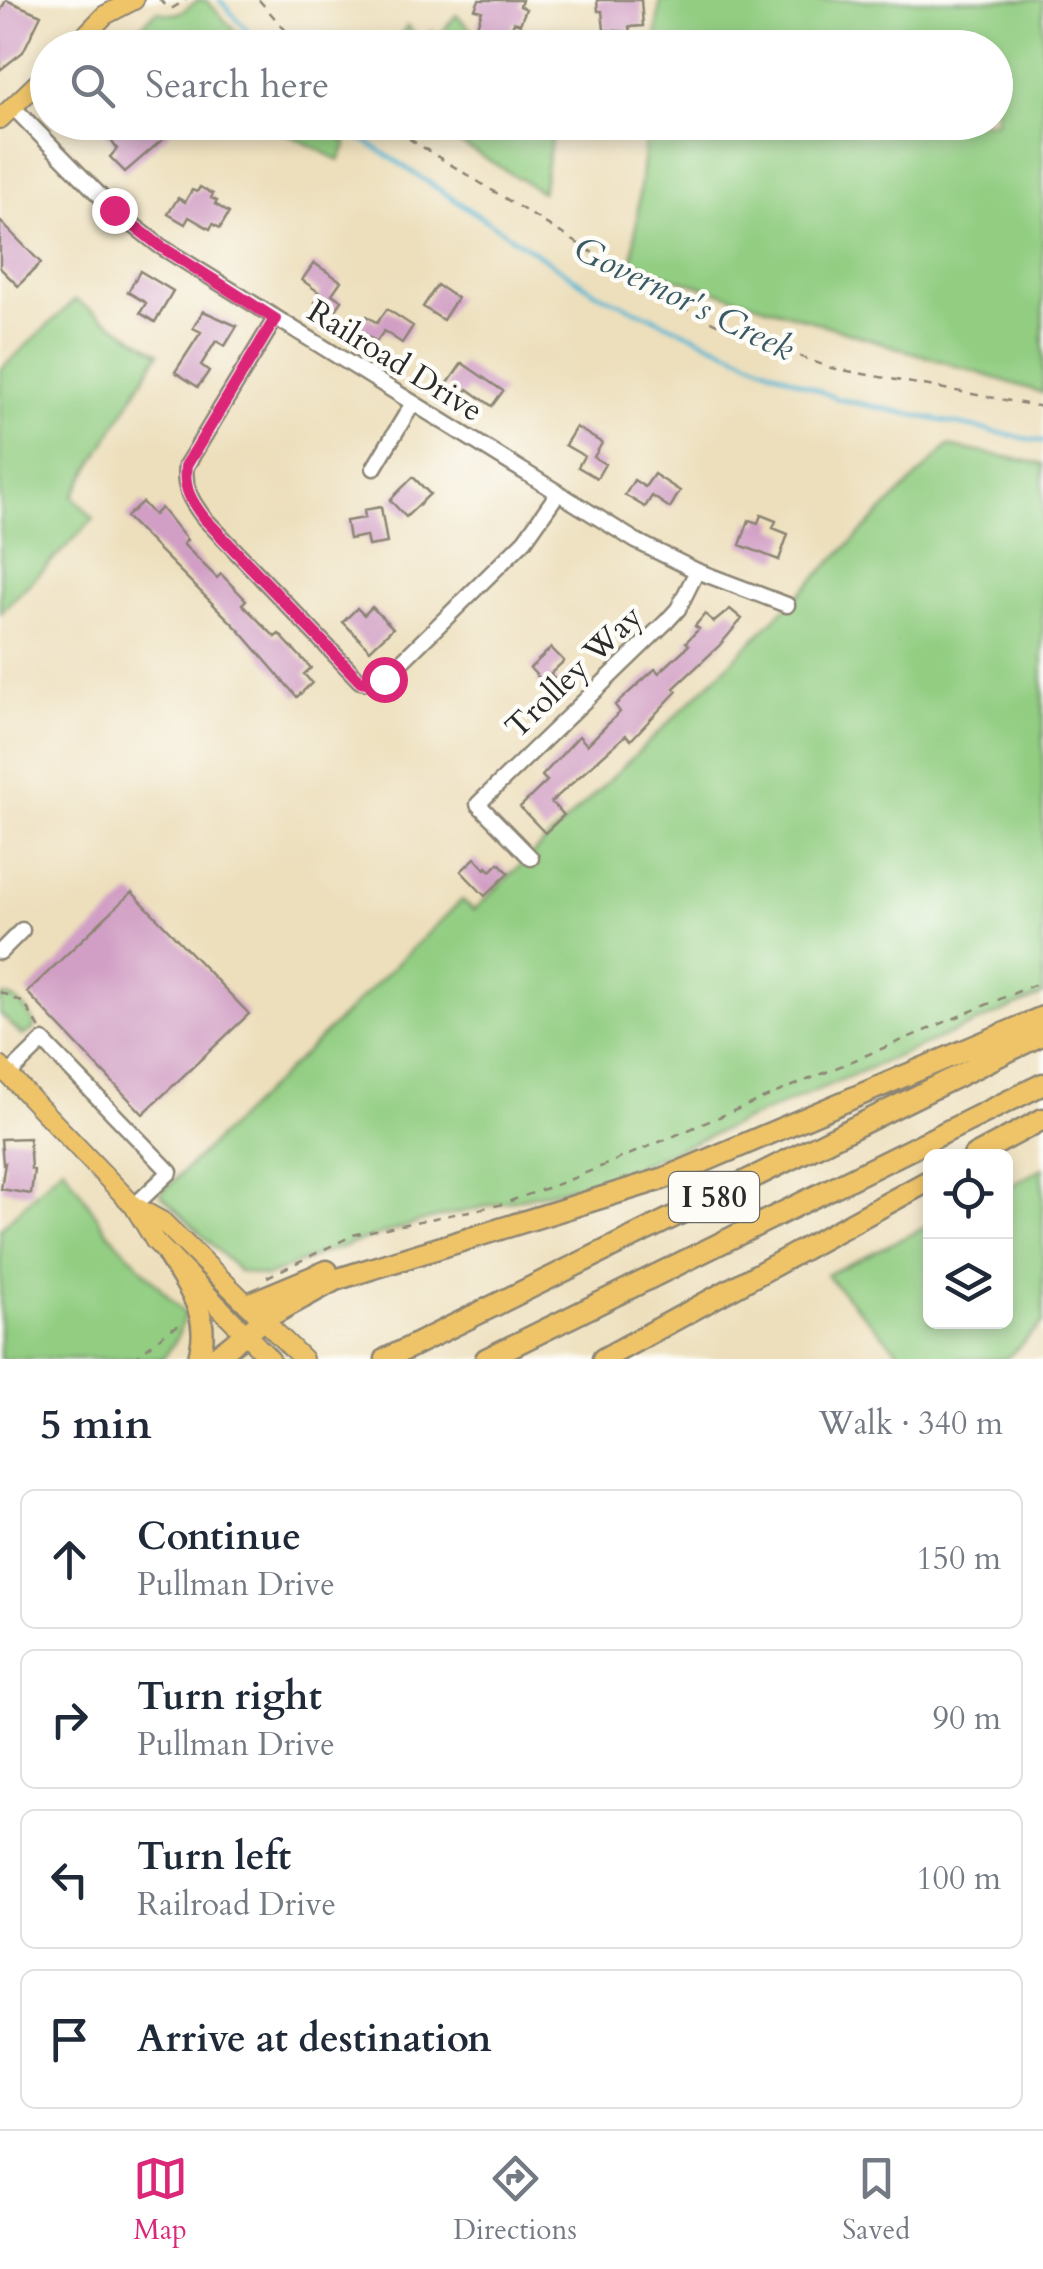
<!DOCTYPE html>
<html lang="en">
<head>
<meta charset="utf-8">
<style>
  :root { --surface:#fff; --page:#f6f6f7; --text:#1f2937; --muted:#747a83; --line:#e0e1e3; --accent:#db2777 }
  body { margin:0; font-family:Cardo,serif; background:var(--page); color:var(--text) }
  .controls { position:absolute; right:30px; bottom:30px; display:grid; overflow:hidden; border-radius:15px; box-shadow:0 5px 15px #0003 }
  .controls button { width:90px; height:90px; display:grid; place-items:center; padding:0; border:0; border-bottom:2px solid var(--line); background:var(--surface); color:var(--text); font:50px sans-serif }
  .stop { position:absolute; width:30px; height:30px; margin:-22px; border:8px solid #db2777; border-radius:50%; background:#fff }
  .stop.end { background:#db2777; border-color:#fff; box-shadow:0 2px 10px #0008 }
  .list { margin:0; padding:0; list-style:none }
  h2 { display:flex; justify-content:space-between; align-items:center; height:130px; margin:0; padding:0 40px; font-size:42px }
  h2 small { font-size:32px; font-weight:400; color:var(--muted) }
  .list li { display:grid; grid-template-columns:65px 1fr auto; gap:30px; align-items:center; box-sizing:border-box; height:140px; margin:0 20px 20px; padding:0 20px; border:2px solid var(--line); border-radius:15px }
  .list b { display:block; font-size:38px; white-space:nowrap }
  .list p { margin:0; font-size:32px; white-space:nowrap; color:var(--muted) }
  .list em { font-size:32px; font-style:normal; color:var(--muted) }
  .icon { flex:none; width:55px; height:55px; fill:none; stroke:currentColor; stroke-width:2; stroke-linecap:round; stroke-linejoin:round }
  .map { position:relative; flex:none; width:1043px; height:1359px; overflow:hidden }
  .search { position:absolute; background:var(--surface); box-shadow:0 5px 15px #0003; left:30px; right:30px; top:30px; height:110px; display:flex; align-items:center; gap:25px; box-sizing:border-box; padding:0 35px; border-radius:55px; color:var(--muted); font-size:38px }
  .sheet { height:770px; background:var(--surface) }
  nav { display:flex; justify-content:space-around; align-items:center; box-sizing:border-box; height:140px; border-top:2px solid var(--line); background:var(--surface); font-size:28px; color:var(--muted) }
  nav a { display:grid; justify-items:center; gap:5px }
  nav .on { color:var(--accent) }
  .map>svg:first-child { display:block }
  .green { fill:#92cd82; stroke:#5e7c56; stroke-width:2.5 }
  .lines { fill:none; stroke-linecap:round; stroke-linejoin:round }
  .stream { stroke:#55b5d3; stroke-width:4 }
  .building { fill:#d19fc5 }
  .minor-casing { stroke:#8c8574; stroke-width:19 }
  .major-casing { stroke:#8c8574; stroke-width:22 }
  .highway-casing { stroke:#8c8574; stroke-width:25 }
  .path { stroke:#8c8574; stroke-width:2.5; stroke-dasharray:8 8; stroke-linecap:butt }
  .minor { stroke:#fff; stroke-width:14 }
  .major { stroke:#efc469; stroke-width:18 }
  .highway { stroke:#efc469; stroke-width:20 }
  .route { stroke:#db2777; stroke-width:12 }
  .labels { text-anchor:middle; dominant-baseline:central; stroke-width:9; stroke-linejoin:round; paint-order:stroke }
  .shield { fill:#fdfcf7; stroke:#6a6a68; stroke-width:2.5 }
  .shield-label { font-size:30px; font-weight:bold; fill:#2b2b2b }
  .street-label { font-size:32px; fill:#2b2b2b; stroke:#fdfcf7 }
  .water-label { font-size:35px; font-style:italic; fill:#3a5b66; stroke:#fdfcf7 }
</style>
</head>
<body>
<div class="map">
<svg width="1043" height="1359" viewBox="0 0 1043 1359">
  <rect width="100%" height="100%" fill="#fdfcf7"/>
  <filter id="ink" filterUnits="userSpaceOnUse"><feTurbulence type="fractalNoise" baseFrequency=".01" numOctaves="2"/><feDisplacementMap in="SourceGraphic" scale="20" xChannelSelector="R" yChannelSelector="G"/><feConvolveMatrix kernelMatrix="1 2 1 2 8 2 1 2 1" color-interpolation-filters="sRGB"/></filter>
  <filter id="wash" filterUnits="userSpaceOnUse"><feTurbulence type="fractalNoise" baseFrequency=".0048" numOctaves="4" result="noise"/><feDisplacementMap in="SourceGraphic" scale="40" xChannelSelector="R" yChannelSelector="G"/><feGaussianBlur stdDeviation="2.25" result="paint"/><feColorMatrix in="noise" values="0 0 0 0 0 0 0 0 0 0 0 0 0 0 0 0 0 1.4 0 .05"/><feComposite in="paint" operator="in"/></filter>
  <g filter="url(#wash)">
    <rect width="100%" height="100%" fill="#eddfbc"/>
    <path class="green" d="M198,0H206L250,47H119L157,11C176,18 183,12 198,0Z
      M660,0H1043V393L632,265L647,123L996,122V48L655,47Z
      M456,15L481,39L493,44L521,40L597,47H392L407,26L421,40L432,31L440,35Z
      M266,123H322L347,144L339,160Z
      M426,123H592L590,135L553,130L542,192Z
      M75,300L159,353L73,496L94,519L0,613V370Z
      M948,446L1043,464V995L606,1179L427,1220L320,1254L266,1277L239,1271L160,1194L462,900L474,910L713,680Z
      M4,996C21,999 28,1011 35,1025L32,1031L22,1035L0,1014V998Z
      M63,1166L107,1231L185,1314L177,1338L163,1359H0V1229Z
      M1043,1168V1323L1006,1359H906L826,1275L930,1225V1322H1006V1188Z"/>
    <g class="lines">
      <path class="stream" d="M220,0L263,48
        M336,122L597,293L838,399L1043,442"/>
    </g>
    <g id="blocks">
      <path class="building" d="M6,0L41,15L23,52L0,70V12Z
        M479,0H522L520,6L526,9L520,24L514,22L508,37L500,34L498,40L482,34L484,29L477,26L482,11L475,9Z
        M597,0H641L643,26L629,27L630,32L604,30L602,11H598Z
        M115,122H120L129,132L138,122H160L170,133L125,172L110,157L117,149L105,132Z
        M200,187L213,194L211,198L217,201L215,204L229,213L220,228L213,224L210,229L189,217L185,224L168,214L178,198L185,202L192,190L197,192Z
        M0,221L41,263L18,286L0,268Z
        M314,263L341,281L332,294L342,301L333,314L315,302L320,293L302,280Z
        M140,271L173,291L155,322L140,313L146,303L128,292Z
        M437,285L457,298L443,320L423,307Z
        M387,309L413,326L402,343L384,331L376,342L358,329L367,316L377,323Z
        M203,311L237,326L225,346L216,341L201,365L209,371L198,387L175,372L201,332L193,328Z
        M462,363L503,391L492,406L468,389L462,397L446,386Z
        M576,427L602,443L594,457L605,464L597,478L578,467L584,456L565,445Z
        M654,474L680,491L670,508L652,496L645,507L625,495L634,480L645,487Z
        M413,477L430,494L406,517L390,500Z
        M142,502L154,515L161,508L187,540L183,544L217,578L221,574L246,600L242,604L275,637L279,634L311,668L304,674L312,683L297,697L239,630L126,517Z
        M381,507L387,543L368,546L366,536L349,539L346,521L365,518L364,510Z
        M761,515L776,521L773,528L788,534L779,560L740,545L749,520L758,523Z
        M372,607L393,628L370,650L343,622L357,608L364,615Z
        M730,609L742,619L719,646L674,688L677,691L631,740L626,735L551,802L564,815L545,833L520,807L547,781L542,776L579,736L587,745L620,712L615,705L655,669L659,673L689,645L686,642L699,629L695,626L705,614L714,622Z
        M551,648L564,661L550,674L559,683L548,693L537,682L540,679L530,668Z
        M475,858L485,869L487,867L491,871L499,863L509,873L485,896L461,871Z
        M132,892L249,1014L143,1114L27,992Z
        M29,1138L31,1169L34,1170L31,1194L1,1189L5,1163L3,1164L1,1139Z"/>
    </g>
  </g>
  <g filter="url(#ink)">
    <use href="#blocks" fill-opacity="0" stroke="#8c8574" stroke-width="2.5"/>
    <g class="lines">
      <g class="minor-casing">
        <path id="minor" d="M13,107L114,210L160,246L636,541L697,571L787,605
          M275,319L186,466C183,488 191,501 204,518L360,681L372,683L384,679L525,540L558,493
          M374,468L413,403
          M531,858L478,804L667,621L678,609L697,571
          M0,952L22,930
          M8,1075L43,1041L170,1172L134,1206"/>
      </g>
      <g class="major-casing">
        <path id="major" d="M73,48L105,15L134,0
          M0,119L48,73
          M0,1066L134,1206L155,1241L270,1359
          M134,1206L163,1222L303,1359"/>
      </g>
      <g class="highway-casing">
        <path id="highway" d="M974,1156L1043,1119
          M168,1255C189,1288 213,1318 198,1359
          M248,1304L327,1271
          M213,1359L264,1319L335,1280L665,1178L1043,1017
          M386,1359L1043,1034
          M486,1359L1043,1084
          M603,1359L930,1180"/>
      </g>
      <path class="path" d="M159,0L171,9L186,0
        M259,0L301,48
        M382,122L674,303L731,331L831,368L1043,407
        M0,992L24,1003L41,1030
        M267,1277L356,1234L499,1205L569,1180L1043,981
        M134,1359L169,1330L184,1323"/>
      <use href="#minor" class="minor"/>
      <use href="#major" class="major"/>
      <use href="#highway" class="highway"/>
    </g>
  </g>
  <g class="lines" filter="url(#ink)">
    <path class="route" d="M114,210L160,246L275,319L186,466C183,488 191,501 204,518L360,681L372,683L384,679"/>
  </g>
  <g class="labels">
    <rect class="shield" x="669" y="1172" width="90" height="50" rx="8"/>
    <g class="shield-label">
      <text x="714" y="1197">I 580</text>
    </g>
    <g class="street-label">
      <text transform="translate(395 361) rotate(32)">Railroad Drive</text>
      <text transform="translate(574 672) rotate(-44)">Trolley Way</text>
    </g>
    <g class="water-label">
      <text transform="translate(684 299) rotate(26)">Governor's Creek</text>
    </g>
  </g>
</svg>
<div class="controls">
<button><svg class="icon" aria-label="locate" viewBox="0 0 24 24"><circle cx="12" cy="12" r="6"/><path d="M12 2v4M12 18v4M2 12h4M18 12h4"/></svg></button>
<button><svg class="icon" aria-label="layers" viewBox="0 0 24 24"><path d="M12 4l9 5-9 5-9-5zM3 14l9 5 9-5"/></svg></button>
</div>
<div class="stop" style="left:384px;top:679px"></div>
<div class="stop end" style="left:114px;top:210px"></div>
<div class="search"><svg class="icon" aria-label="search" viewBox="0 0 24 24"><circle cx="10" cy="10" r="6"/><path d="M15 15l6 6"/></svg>Search here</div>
</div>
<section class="sheet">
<h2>5 min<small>Walk · 340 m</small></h2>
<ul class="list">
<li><svg class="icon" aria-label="ahead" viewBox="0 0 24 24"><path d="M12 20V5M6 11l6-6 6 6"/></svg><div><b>Continue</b><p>Pullman Drive</p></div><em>150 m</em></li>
<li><svg class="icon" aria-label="right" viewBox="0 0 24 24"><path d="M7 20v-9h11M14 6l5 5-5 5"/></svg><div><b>Turn right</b><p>Pullman Drive</p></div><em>90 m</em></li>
<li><svg class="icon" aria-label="left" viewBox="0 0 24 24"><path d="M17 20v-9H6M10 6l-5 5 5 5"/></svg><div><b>Turn left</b><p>Railroad Drive</p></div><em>100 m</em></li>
<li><svg class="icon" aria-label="arrive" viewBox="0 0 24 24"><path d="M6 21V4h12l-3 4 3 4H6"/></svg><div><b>Arrive at destination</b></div></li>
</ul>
</section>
<nav>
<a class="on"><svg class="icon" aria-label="map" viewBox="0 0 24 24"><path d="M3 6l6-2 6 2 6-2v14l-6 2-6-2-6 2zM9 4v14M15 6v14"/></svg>Map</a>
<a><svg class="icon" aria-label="directions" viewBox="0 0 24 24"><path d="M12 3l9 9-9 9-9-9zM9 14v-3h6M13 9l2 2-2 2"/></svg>Directions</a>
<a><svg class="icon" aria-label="saved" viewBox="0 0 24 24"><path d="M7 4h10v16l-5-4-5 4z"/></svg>Saved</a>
</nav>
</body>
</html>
